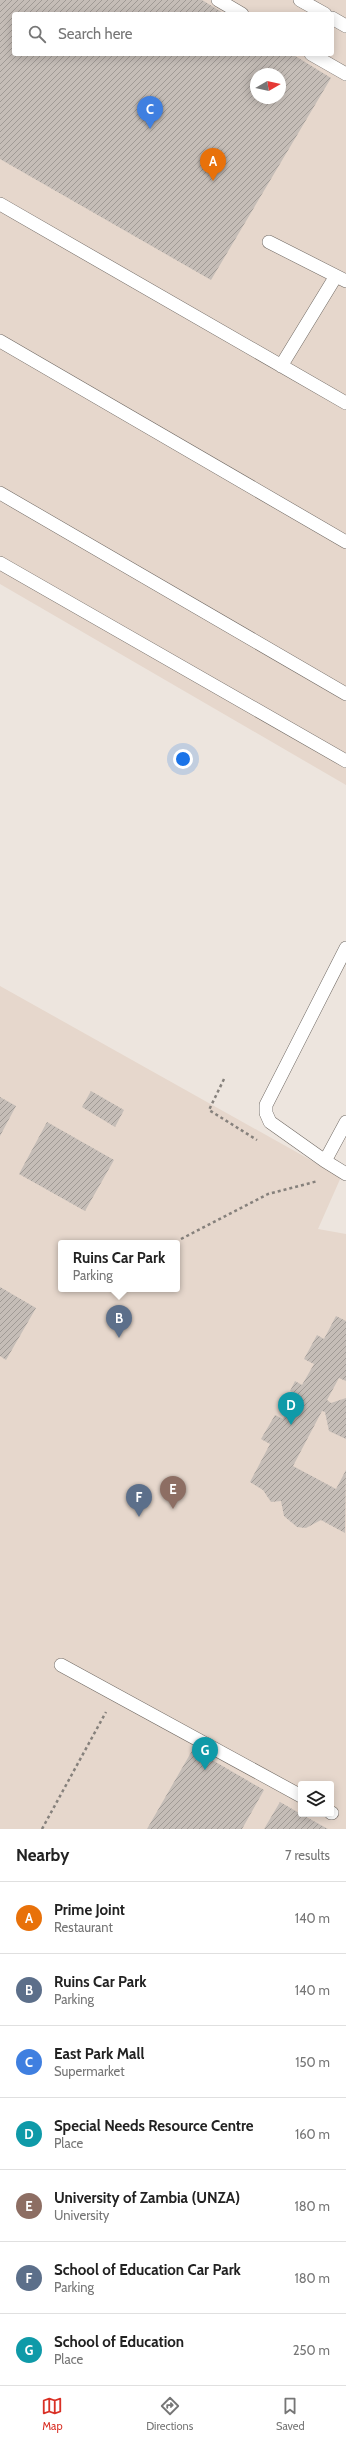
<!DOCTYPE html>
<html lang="en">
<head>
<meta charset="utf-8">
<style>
  :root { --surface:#fff; --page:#f6f6f6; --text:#222; --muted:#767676; --line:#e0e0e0; --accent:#d93025 }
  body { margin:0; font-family:Cabin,sans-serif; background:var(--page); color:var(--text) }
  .controls { position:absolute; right:12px; bottom:12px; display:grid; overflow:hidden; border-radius:4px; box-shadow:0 2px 10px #0003 }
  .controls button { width:36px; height:36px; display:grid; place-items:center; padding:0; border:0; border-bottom:1px solid var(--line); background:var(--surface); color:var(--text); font:20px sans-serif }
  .compass { position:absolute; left:250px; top:68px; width:36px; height:36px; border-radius:50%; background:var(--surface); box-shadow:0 2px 10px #0003; rotate:81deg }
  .you { position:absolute; left:183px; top:759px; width:14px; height:14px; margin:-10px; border:3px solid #fff; border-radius:50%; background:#1a73e8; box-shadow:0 0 0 6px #1a73e833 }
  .badge { display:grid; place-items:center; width:26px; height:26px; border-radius:50%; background:var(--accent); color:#fff; font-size:13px; font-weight:700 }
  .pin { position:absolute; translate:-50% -33px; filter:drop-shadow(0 1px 2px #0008) }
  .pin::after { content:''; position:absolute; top:21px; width:14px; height:12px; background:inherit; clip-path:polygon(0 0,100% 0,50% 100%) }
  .popup { position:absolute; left:58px; top:1240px; width:122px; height:52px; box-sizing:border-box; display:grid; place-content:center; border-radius:4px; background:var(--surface); filter:drop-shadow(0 1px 3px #0005); font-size:13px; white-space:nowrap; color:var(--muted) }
  .popup b { font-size:15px; color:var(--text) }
  .popup::after { content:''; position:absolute; left:50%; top:100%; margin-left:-8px; border:8px solid transparent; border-top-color:var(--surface) }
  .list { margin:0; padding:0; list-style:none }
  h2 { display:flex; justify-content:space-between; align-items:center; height:52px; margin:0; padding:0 16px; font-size:17px }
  h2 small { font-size:13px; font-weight:400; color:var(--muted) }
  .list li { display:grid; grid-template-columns:26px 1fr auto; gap:12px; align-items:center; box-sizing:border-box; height:72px; padding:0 16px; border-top:1px solid var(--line) }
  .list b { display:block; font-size:15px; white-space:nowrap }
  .list p { margin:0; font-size:13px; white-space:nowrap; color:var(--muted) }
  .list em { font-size:13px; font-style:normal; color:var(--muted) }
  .icon { flex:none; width:22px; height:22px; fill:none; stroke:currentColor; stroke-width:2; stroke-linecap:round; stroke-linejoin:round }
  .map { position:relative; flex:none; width:346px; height:1829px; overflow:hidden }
  .search { position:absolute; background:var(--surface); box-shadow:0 2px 10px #0003; left:12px; right:12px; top:12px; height:44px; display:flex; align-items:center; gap:10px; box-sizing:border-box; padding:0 14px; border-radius:4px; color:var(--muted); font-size:15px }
  .sheet { height:556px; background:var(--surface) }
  nav { display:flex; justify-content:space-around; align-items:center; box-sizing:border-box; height:56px; border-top:1px solid var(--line); background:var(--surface); font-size:11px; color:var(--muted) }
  nav a { display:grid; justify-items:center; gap:2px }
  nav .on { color:var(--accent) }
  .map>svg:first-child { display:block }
  .built { fill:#e6d7cc; fill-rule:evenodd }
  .building { fill:url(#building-hatch); fill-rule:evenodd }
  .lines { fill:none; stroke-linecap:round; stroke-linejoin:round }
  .lane-casing { stroke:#706963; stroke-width:14 }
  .path { stroke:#86817c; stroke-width:2.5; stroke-dasharray:3 3; stroke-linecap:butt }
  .lane { stroke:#fff; stroke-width:13 }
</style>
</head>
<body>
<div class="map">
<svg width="346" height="1829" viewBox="0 0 346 1829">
  <defs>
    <pattern id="building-hatch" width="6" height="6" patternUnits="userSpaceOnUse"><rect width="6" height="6" fill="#c5bdb7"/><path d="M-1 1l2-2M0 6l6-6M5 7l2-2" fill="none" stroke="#a09a95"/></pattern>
  </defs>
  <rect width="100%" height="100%" fill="#ede5de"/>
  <path class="built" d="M0,0H346V785L0,584ZM14,14H332V54H14ZM256,74H280V98H256Z
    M0,986L341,1177L318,1229L346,1234V1829H0ZM61,1243H177V1289H61ZM301,1784H331V1814H301Z"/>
  <path class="building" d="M0,0H202L225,14H14V54H292L331,78L211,280L0,159ZM256,74H280V98H256Z
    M91,1091L124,1110L115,1127L82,1107Z
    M0,1097L16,1106L0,1136Z
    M47,1122L114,1160L85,1211L19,1174Z
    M0,1287L36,1308L6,1360L0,1356Z
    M336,1316L346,1321V1381L339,1378L327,1400L331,1403L346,1398V1439L329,1431L325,1412L322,1411L293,1466L336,1489L346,1470L345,1533L321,1520L306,1528L297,1527L284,1516L281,1501L271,1502L263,1490L250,1482L270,1444L261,1439L275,1415L283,1419L296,1394L290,1391L295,1381L302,1385L314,1364L304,1359L317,1335L324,1339Z
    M193,1749L264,1790L242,1829H147Z
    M280,1802L301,1814L328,1829H264Z"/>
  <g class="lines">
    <g class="lane-casing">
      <path id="lane" d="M218,0L242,14
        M300,0L325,14
        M332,18L346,26
        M311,54L346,74
        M0,204L346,403
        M269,242L346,281
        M0,341L346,542
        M281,366L336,276
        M0,493L346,694
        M0,563L346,761
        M346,948L266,1105V1113L270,1122L325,1161L346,1122
        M325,1161L346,1174
        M61,1665L301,1796
        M331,1813H332"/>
    </g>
    <path class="path" d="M224,1079L209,1110L257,1140
      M181,1239L268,1194L318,1181
      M42,1829L106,1712"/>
    <use href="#lane" class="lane"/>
  </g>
</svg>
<div class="controls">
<button><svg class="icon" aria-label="layers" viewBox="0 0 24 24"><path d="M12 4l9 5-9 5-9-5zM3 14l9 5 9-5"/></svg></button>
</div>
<svg class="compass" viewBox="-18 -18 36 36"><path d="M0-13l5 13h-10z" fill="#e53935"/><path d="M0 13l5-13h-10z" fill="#767676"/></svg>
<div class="you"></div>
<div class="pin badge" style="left:213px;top:181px;background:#e8710a">A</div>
<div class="pin badge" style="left:119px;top:1338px;background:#5c6f8a">B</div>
<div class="popup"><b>Ruins Car Park</b>Parking</div>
<div class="pin badge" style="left:150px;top:129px;background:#3f7fe0">C</div>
<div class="pin badge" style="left:291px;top:1425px;background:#0f9aa8">D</div>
<div class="pin badge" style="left:173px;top:1509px;background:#8d6e63">E</div>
<div class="pin badge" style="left:139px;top:1517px;background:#5c6f8a">F</div>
<div class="pin badge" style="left:205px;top:1770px;background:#0f9aa8">G</div>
<div class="search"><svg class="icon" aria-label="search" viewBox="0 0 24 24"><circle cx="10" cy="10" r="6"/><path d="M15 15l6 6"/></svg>Search here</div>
</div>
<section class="sheet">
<h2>Nearby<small>7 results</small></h2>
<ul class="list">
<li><span class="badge" style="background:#e8710a">A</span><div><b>Prime Joint</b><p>Restaurant</p></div><em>140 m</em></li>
<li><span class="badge" style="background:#5c6f8a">B</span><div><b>Ruins Car Park</b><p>Parking</p></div><em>140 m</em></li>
<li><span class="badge" style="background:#3f7fe0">C</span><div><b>East Park Mall</b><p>Supermarket</p></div><em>150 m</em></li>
<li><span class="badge" style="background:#0f9aa8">D</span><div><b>Special Needs Resource Centre</b><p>Place</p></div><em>160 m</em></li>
<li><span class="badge" style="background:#8d6e63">E</span><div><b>University of Zambia (UNZA)</b><p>University</p></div><em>180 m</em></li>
<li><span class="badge" style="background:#5c6f8a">F</span><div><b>School of Education Car Park</b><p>Parking</p></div><em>180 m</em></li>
<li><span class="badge" style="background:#0f9aa8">G</span><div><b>School of Education</b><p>Place</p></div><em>250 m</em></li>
</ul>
</section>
<nav>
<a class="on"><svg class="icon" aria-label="map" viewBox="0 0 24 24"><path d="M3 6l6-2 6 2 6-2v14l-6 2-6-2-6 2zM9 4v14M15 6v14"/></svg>Map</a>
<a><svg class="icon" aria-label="directions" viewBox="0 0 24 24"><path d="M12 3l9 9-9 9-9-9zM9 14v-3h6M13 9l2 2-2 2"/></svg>Directions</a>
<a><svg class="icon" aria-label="saved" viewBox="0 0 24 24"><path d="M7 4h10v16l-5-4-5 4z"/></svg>Saved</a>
</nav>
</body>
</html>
